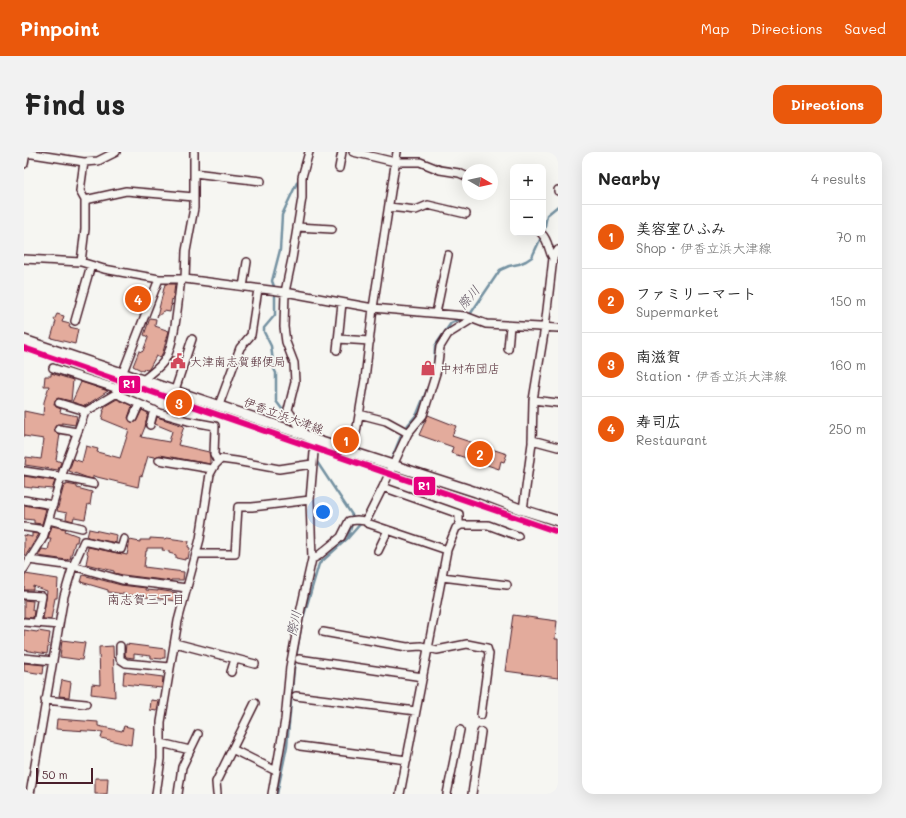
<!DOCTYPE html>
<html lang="en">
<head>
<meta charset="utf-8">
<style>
  :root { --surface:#fff; --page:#f2f2f2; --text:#222; --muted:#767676; --line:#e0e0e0; --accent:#ea580c }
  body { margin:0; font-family:Mali,"Klee One",sans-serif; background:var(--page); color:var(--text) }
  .controls { position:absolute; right:12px; top:12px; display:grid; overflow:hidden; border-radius:8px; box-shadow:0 4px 16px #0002 }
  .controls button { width:36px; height:36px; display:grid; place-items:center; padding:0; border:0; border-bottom:1px solid var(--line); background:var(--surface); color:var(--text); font:20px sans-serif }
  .compass { position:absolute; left:438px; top:12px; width:36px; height:36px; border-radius:50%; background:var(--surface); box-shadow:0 4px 16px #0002; rotate:99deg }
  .scale { position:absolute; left:12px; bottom:10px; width:57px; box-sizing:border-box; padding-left:4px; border:2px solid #4a1f2b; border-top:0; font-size:11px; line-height:14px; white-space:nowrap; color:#4a1f2b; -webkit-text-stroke:3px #f6f6f2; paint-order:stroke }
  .you { position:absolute; left:299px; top:360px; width:14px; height:14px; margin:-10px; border:3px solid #fff; border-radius:50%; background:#1a73e8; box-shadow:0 0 0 6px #1a73e833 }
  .badge { display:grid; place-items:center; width:26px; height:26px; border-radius:50%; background:var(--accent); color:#fff; font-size:13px; font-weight:700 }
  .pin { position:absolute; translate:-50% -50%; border:2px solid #fff; box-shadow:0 1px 4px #0006 }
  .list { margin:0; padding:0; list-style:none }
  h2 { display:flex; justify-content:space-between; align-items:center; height:52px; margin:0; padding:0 16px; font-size:17px }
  h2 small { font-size:13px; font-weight:400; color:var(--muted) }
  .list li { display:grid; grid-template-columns:26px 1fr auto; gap:12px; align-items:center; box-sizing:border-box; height:64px; padding:0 16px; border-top:1px solid var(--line) }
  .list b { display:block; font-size:15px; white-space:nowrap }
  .list p { margin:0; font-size:13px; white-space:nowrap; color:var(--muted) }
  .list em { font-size:13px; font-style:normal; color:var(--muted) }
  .map { position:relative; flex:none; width:534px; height:642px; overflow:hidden; border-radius:12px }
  header { display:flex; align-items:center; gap:24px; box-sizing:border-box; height:56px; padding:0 20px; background:var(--accent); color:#fff }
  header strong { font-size:19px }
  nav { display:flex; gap:22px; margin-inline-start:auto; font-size:14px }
  .intro { display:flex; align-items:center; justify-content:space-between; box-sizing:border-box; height:96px; padding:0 24px }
  h1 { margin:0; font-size:28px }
  .button { padding:10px 18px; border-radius:12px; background:var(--accent); color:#fff; font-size:14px; font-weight:700 }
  main { display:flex; gap:24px; padding:0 24px }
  aside { flex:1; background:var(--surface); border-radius:12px; box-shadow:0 4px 16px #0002 }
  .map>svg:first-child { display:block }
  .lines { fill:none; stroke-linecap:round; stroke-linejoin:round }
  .stream { stroke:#7592a2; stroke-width:2.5 }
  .building { fill:#e3ab9c; stroke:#4a1f2b }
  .minor-casing { stroke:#4a1f2b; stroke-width:10 }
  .major-casing { stroke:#4a1f2b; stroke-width:12 }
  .minor { stroke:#f6f6f2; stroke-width:7 }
  .major { stroke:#f6f6f2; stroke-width:9 }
  .rail-1-casing { stroke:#f6f6f2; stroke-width:9 }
  .rail-1 { stroke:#e5007d; stroke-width:6 }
  .labels { text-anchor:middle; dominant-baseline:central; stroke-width:3.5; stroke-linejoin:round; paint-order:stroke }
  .poi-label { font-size:12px; fill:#4a1f2b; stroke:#f6f6f2; text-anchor:start }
  .street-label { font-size:12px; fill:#4a1f2b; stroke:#f6f6f2 }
  .water-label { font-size:13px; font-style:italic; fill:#5c4f5d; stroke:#f6f6f2 }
  .neighbourhood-label { font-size:13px; fill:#4a1f2b; stroke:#f6f6f2 }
  .line-badge { stroke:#f6f6f2; stroke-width:1.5 }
  .badge-label { font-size:11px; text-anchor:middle; font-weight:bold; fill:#fff }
</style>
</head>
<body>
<header>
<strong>Pinpoint</strong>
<nav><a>Map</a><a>Directions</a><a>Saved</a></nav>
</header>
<div class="intro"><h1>Find us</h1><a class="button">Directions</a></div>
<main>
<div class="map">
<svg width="534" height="642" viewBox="0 0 534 642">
  <rect width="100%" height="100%" fill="#f6f6f2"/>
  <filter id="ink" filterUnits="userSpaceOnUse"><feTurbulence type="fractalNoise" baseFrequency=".025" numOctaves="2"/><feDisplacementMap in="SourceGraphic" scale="8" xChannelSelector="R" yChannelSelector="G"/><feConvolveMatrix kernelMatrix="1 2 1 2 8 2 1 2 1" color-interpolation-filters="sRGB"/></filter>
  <g filter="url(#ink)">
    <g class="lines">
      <path class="stream" d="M445,164L476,118L485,114L495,112L502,109L508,105L520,79L523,63L534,54
        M410,218L411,194L427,171L439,166
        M267,269L252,249V221L250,217L247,194L240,180V176L251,163V137L248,129L256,98L258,63L276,24
        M368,306L379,279L393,262L404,235
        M293,310L330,366L324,385
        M253,642L263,594L270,517L278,470L295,412L324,386L338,370"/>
    </g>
    <path class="building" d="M141,132H151L149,148L148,147L147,153L149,152L147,154L146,160L140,159L133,165Z
      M109,137L122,141L119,150L104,145L107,138L109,139Z
      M33,162L40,164L38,170L46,172L45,175L54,177L51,192L27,186L32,169L30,168Z
      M126,166L132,167L131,174L145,179L139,200L136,206L132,204L125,217L123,218L120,217L119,219L109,214L115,199L118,200L119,199L124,186V185L120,183Z
      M148,204L154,206L152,211L146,209Z
      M27,221L49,228L47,249L34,246L31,248L30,252L32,255L37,257L36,260L39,261L53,264L51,273L38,271V272H33L30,276L32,281L36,282L32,308L37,310L34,318L1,313L2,305L17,307L20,287L0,284V259L19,263L20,250L25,234H20L21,224H27Z
      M57,230L84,239L61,254L48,250Z
      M93,247L108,254L104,266L107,270H112L118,258L124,261L121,275L117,285L145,290L148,279L131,272L133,265L160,274L154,293L185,300L186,306V312L136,303L131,305L124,304L118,324L116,323L114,335L69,324V327L64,326L45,319L49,307L58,310L62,294L74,297L73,300L96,306L105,278L78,267L80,259H79L81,254Z
      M404,263L432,274L428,284L483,302L480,310L477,309L475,317L427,301L429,295L395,283Z
      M0,324L31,329L28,337L8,335V336L0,335Z
      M42,332L53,334V336L68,340L66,353L64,352L61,367L50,365L49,369L42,367L43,361L33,359L40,333L42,334Z
      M0,353L22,357L18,372L10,371V368L0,367Z
      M28,374L42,377L41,379L54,384L53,390H51L46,407H44L43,408L14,404L18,397L24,398L27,386H24Z
      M65,377L93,383L92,391L63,385Z
      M8,381L15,382L2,403H0V383L8,385Z
      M126,386L142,387L143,386L165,389L164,395L166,396L164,407L161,406V408L152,406V403L145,401V399L138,398L139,396H123V399H122L120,415L160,420L159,428H147V429L99,423L90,421V419L62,412L64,402L63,401L64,395L103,403L106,388L116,390V388H126Z
      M1,422L34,427L33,446H31L27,467H19L23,439L9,434V438H0Z
      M59,423L97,433L122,436V438L134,439V438L153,441L152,449L84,440V438L57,430Z
      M0,448L9,449L8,458L10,459L9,466L0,465Z
      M489,463L533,469L531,487H534V526L481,519Z
      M0,478L13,480L14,479L26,481L23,502L0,498Z
      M38,488L61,491L58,508L36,505Z
      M102,492L141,497V506H138V507L127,506V504L110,502V506L102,505L101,502Z
      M89,494L91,545L67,542L68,532L76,533L75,495Z
      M0,511L20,513L19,522L0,519Z
      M100,520L139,525L138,536L99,532Z
      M38,528L47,530L45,545L35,544Z
      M127,548L135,549L133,559L126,558Z
      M33,567L74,570V574L98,579L100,574L109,576L107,593L77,586L79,580L32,577Z
      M71,626H84L83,642H71Z"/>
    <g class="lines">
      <g class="minor-casing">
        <path id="minor" d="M329,0L371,10H396L416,18L435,21L444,25
          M2,1L60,10L74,9L92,0
          M0,12L2,0
          M315,16L318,0
          M170,21L237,29
          M534,39V38
          M61,48L102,39L170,45
          M365,55L392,58L404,53L442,62
          M273,75L308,77
          M517,81C526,90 523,97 529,106
          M0,107L57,110L80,117L135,127H161L261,140L349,156L441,164L462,172L534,176
          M57,110L61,77V48L56,39L60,10
          M161,127L162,99L170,56V0
          M219,135L223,110
          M412,161L424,103
          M51,169L67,113
          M314,187L346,189
          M484,197L486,174
          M313,198L318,151
          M29,216L94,237
          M119,228C127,222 135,216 140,209C151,195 154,147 157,127
          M151,238L168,187
          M93,241L97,244L136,261L164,269L191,274L190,302L194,310
          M509,248L534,251
          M35,251L58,258L61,260
          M195,253L216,196L227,183L234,137
          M335,262L362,269L384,281
          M109,266L115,252
          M126,273L130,258
          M35,277L53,280
          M281,283L264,258L271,230L270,211L262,190L260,175L261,140L268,107L278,46V25L285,0
          M508,288L534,295
          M329,299L341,227L349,156L373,0
          M135,308L188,317
          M0,319L33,324L70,332
          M359,335L384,281L399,263L413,218L416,195L424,182L448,167
          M0,348L29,353
          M499,358L508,291L509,248L521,175L529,106L534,98
          M25,368L58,376
          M342,369L343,371L423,398
          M0,375L21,378
          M354,399L364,378
          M172,402H211L214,355H228L286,348
          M288,407L294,404L317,385L325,369L333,368L342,369L359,335L435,362V374
          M5,408L49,414L98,428L163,436
          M0,417L19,386L37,325L61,260L93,241L97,225L135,127
          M418,425L483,433
          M0,443L18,444L13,471
          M0,470L35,473
          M299,480L383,495L397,494L413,498L443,492L463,496L465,502L457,563
          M151,491L231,512
          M96,494V507L102,511L146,515
          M0,506L29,509
          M275,507L399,525
          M207,520L211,507
          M272,544L392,559
          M21,548L62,552
          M137,591L166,598
          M276,594L383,608
          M208,597L252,619
          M6,642L40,444L49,414L60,389L97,397L100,387
          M132,642L137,607V570L154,469L176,387L186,322L191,313L197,307L212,309L255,317L288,312
          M154,642L158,615L174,582
          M193,642L192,630L231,551
          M248,642L261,568L266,515L277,456L288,407L286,348L291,288
          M376,642L423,398L432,376L437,373H464L494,384
          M423,642L436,578
          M448,642L457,580"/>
      </g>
      <g class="major-casing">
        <path id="major" d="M0,188L281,283L291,288L452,340L499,358L534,369"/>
      </g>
      <use href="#minor" class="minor"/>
      <use href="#major" class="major"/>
      <g class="rail-1-casing">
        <path id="rail-1" d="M0,196L534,380"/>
      </g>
      <use href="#rail-1" class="rail-1"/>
    </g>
  </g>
  <defs>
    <g id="civic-bare" transform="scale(1.2)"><path d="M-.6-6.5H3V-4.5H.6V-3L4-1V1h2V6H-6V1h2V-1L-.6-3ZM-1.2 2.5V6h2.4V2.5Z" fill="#d1495b" stroke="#f6f6f2" stroke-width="2.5" paint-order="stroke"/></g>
    <g id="shop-bare" transform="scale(1.2)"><path d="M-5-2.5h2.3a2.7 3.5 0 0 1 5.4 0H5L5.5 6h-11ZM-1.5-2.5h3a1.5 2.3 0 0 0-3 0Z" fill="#d1495b" stroke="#f6f6f2" stroke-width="2.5" paint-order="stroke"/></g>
  </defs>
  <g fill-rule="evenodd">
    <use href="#civic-bare" x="154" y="209"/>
    <use href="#shop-bare" x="404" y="216"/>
  </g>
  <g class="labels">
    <g class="poi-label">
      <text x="166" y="209">大津南志賀郵便局</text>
      <text x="416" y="216">中村布団店</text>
    </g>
    <g class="street-label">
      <text transform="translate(260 263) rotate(20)">伊香立浜大津線</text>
    </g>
    <g class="water-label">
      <text transform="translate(444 145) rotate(-50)">際川</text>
      <text transform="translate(269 471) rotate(-78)">際川</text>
    </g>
    <g class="neighbourhood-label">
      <text x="122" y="446">南志賀三丁目</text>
    </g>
  </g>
  <g class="line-badge">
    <rect x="94" y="223" width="23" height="19" rx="4" fill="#e5007d"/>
    <rect x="389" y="324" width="23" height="20" rx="4" fill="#e5007d"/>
  </g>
  <g class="badge-label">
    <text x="105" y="236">R1</text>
    <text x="400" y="338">R1</text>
  </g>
</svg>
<div class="controls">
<button>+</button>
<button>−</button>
</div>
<svg class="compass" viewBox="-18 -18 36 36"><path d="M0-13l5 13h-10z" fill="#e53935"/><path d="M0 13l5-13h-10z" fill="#767676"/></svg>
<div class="scale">50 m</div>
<div class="you"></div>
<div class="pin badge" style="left:322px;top:288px">1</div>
<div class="pin badge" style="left:456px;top:302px">2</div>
<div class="pin badge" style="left:155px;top:251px">3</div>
<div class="pin badge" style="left:114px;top:147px">4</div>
</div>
<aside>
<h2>Nearby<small>4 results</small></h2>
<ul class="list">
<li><span class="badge">1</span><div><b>美容室ひふみ</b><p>Shop · 伊香立浜大津線</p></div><em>70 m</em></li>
<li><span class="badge">2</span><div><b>ファミリーマート</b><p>Supermarket</p></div><em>150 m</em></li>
<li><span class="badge">3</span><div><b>南滋賀</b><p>Station · 伊香立浜大津線</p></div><em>160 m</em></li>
<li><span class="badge">4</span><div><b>寿司広</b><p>Restaurant</p></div><em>250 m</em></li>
</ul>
</aside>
</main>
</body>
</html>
